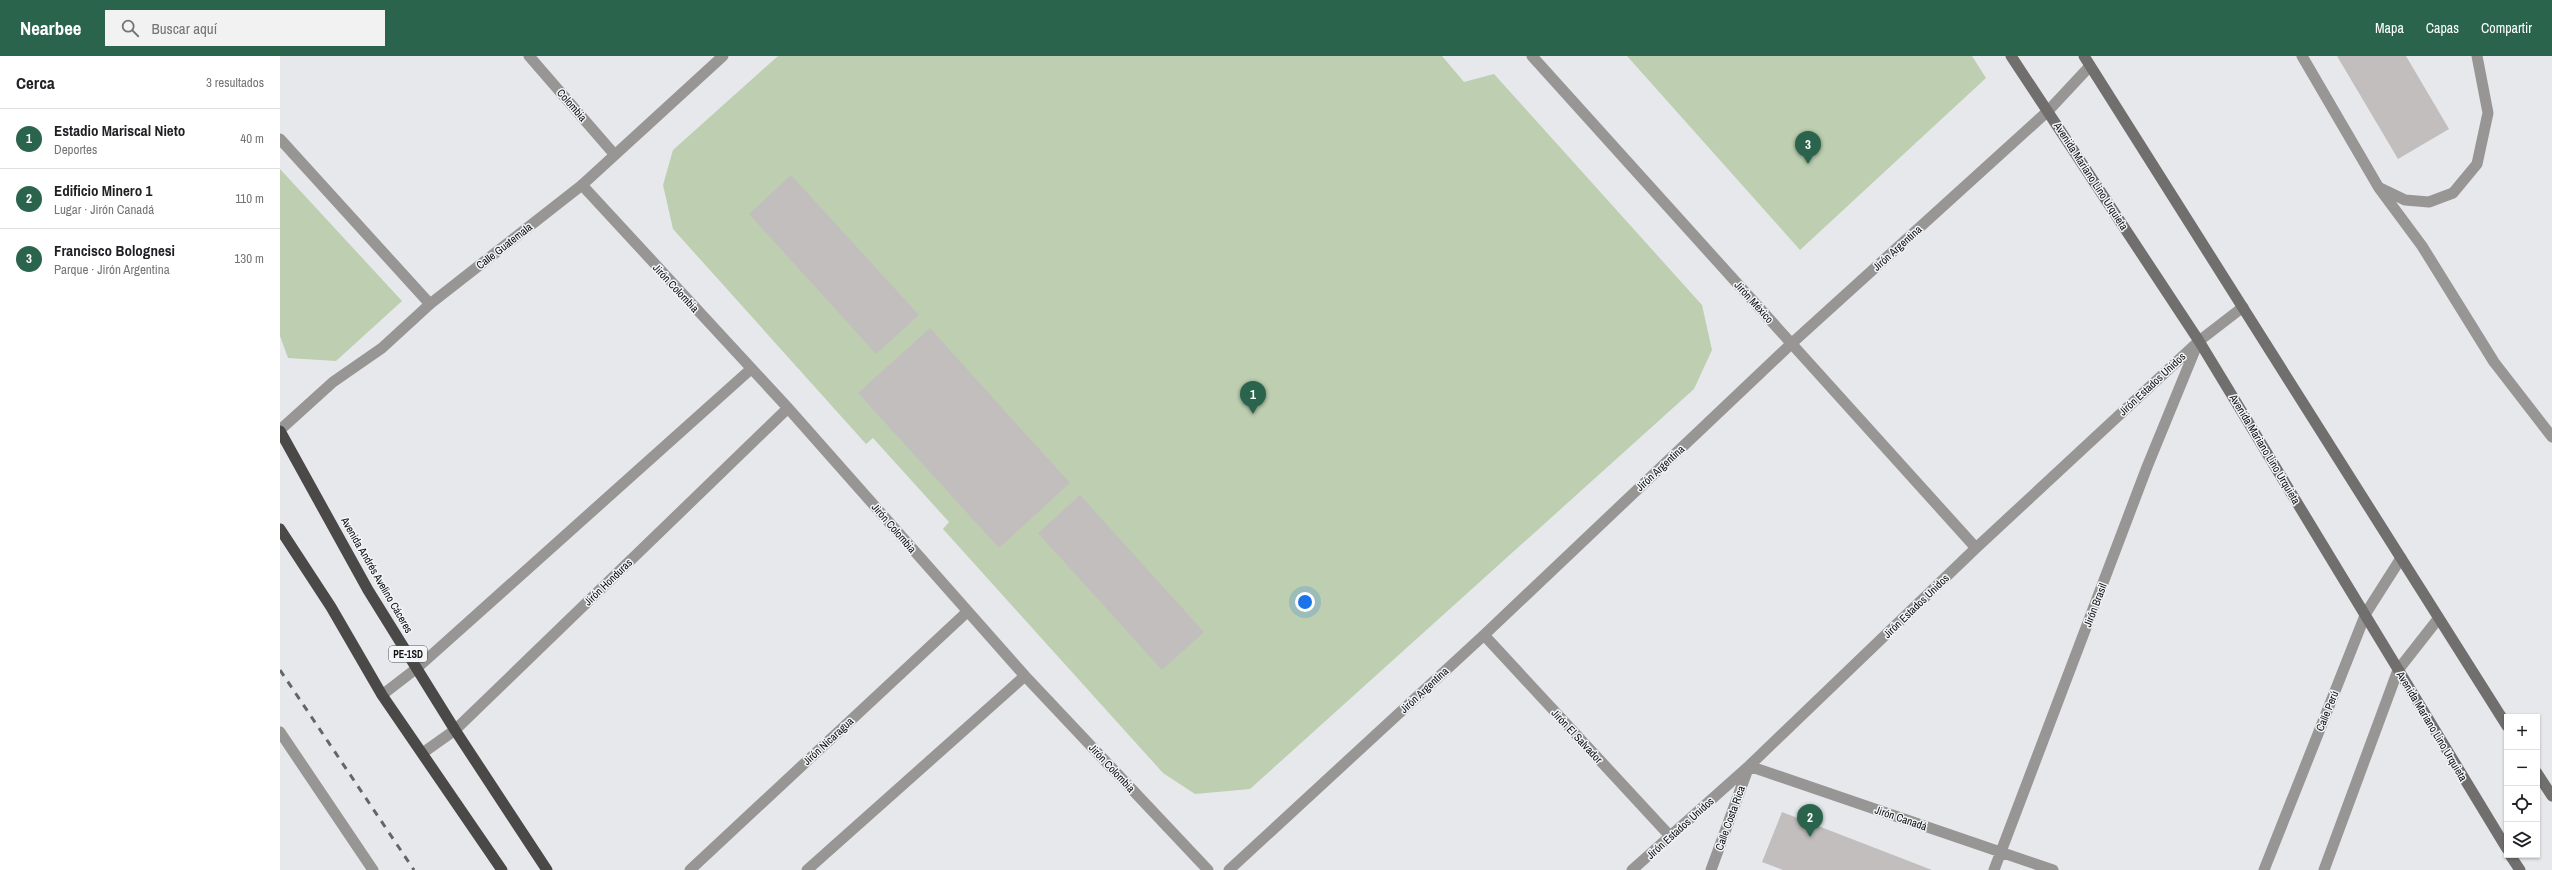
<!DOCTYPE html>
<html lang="es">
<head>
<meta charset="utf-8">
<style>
  :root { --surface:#fff; --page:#f2f2f2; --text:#202124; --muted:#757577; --line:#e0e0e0; --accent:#2a644d }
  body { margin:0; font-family:"Archivo Narrow",sans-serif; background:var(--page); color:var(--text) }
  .controls { position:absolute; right:12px; bottom:12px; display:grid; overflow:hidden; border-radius:0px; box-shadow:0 1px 3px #0004 }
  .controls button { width:36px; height:36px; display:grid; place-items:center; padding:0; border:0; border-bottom:1px solid var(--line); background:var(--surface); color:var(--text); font:20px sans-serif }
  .you { position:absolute; left:1025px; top:546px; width:14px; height:14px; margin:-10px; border:3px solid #fff; border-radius:50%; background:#1a73e8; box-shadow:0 0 0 6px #1a73e833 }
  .badge { display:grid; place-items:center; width:26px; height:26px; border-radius:50%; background:var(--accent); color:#fff; font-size:13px; font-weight:700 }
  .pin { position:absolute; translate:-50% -33px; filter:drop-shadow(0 1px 2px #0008) }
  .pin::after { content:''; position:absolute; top:21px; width:14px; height:12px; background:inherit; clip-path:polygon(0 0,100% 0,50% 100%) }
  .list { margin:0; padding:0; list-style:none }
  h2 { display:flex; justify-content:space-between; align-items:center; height:52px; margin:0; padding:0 16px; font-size:17px }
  h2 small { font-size:13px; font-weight:400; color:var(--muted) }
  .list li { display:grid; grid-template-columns:26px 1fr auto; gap:12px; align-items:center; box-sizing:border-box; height:60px; padding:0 16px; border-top:1px solid var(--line) }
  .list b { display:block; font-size:15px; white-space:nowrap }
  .list p { margin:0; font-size:13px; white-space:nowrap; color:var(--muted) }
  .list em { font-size:13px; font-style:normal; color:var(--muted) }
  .icon { flex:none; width:22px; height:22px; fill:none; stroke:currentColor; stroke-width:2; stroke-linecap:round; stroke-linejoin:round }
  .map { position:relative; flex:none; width:2272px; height:814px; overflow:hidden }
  header { display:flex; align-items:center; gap:24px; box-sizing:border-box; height:56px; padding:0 20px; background:var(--accent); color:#fff }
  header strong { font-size:19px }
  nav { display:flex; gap:22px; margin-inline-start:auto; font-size:14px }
  .search { width:280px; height:36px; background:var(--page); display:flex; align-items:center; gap:10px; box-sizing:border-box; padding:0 14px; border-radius:0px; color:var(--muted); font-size:15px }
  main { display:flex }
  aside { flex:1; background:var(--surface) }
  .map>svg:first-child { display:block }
  .green { fill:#bdcfb0 }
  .building { fill:#c2bebd }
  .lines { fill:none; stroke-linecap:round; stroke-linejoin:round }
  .service { stroke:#989695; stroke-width:11 }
  .minor { stroke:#989695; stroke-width:11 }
  .tertiary { stroke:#989695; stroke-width:11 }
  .secondary { stroke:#716f6e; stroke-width:11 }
  .trunk { stroke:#4b4848; stroke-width:11 }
  .rail { stroke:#636567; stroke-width:3; stroke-dasharray:7 7; stroke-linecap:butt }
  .labels { text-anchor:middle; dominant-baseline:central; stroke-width:3; stroke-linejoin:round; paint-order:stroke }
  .shield { fill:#f3f5f8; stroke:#525355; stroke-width:1 }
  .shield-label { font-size:10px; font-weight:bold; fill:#0d0e0f }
  .street-label { font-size:11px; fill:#0d0e0f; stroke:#f3f5f8 }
</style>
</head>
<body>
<header>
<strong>Nearbee</strong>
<div class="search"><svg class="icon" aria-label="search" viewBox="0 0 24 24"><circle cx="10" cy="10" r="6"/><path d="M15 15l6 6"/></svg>Buscar aquí</div>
<nav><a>Mapa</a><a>Capas</a><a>Compartir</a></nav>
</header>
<main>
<aside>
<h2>Cerca<small>3 resultados</small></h2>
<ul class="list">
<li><span class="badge">1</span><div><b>Estadio Mariscal Nieto</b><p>Deportes</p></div><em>40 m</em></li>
<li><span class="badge">2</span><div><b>Edificio Minero 1</b><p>Lugar · Jirón Canadá</p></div><em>110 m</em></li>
<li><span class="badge">3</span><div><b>Francisco Bolognesi</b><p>Parque · Jirón Argentina</p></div><em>130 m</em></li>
</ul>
</aside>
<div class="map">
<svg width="2272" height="814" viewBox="0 0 2272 814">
  <rect width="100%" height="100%" fill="#e6e8eb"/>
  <path class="green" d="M498,0H1162L1184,26L1214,18L1422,249L1432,294L1414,333L970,733L915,738L883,717L663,473L669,466L593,382L586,388L393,173L383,129L393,94Z
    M1347,0H1692L1706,22L1520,194Z
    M0,113L122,245L56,305L8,302L0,280Z"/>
  <path class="building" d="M2057,0H2126L2169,73L2118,103Z
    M511,119L639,259L596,298L469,158Z
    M650,272L790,427L719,492L578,337Z
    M800,439L924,576L882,614L758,477Z
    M1502,756L1652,814H1503L1482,806Z"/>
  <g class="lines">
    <path class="service" d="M2022,0L2099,132L2142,190L2214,306L2272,381
      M2100,132L2125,144L2149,146L2173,137L2197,108L2208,57L2197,0"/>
    <path class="minor" d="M249,0L334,98
      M1252,0L1696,492
      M0,83L150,248
      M302,129L508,352L745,620L928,814
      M1204,579L1390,780
      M102,639L137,612L471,313
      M0,676L93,814
      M144,696L175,674L508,352
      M410,814L687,556
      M527,814L745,620
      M949,814L1204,579L1511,288L1768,55L1810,10
      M1352,814L1469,710L1696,492L1919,285L1963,251
      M1431,814L1469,710L1773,814
      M1714,814L1867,411L1917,289
      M1984,814L2086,557L2121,502
      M2044,814L2118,614L2158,563"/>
    <path class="tertiary" d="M0,374L53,326L102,292L150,248L302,129L443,0"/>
    <path class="secondary" d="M1731,0L1919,285L2227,793
      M1804,0L2227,670
      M2257,717L2272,740
      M2230,799L2240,814"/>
    <path class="trunk" d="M0,375L88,534L175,674L267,814
      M0,473L51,551L102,639L222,814"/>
    <path class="rail" d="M0,614L134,814"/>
  </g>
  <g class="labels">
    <rect class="shield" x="109" y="590" width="38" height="16" rx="3"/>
    <g class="shield-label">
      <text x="128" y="598">PE-1SD</text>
    </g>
    <g class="street-label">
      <text transform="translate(292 49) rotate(49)">Colombia</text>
      <text transform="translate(1811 120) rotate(57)">Avenida Mariano Lino Urquieta</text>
      <text transform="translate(224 190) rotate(-38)">Calle Guatemala</text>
      <text transform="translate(1617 192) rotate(-42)">Jirón Argentina</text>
      <text transform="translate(396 232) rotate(47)">Jirón Colombia</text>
      <text transform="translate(1474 246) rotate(48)">Jirón México</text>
      <text transform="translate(1872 328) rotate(-43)">Jirón Estados Unidos</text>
      <text transform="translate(1985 393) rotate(59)">Avenida Mariano Lino Urquieta</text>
      <text transform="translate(1380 412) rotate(-43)">Jirón Argentina</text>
      <text transform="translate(614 472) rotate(49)">Jirón Colombia</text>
      <text transform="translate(97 519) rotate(60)">Avenida Andrés Avelino Cáceres</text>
      <text transform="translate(328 526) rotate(-44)">Jirón Honduras</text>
      <text transform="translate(1815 549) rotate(-69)">Jirón Brasil</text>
      <text transform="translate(1636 550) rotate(-44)">Jirón Estados Unidos</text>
      <text transform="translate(1144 634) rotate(-43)">Jirón Argentina</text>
      <text transform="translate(2047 655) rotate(-68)">Calle Perú</text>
      <text transform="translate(2152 670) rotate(59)">Avenida Mariano Lino Urquieta</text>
      <text transform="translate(1297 680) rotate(47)">Jirón El Salvador</text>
      <text transform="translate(548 685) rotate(-43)">Jirón Nicaragua</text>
      <text transform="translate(832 712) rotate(47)">Jirón Colombia</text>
      <text transform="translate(1450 762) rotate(-70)">Calle Costa Rica</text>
      <text transform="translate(1621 762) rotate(19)">Jirón Canadá</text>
      <text transform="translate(1400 772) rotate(-42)">Jirón Estados Unidos</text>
    </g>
  </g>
</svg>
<div class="controls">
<button>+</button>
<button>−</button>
<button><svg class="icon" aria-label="locate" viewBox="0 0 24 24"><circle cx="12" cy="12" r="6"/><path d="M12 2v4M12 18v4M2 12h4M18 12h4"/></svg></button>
<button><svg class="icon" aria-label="layers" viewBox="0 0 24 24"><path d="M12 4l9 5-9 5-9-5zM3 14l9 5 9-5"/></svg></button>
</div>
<div class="you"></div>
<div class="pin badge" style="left:973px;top:358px">1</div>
<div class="pin badge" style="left:1530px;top:781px">2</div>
<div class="pin badge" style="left:1528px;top:108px">3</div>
</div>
</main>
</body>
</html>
